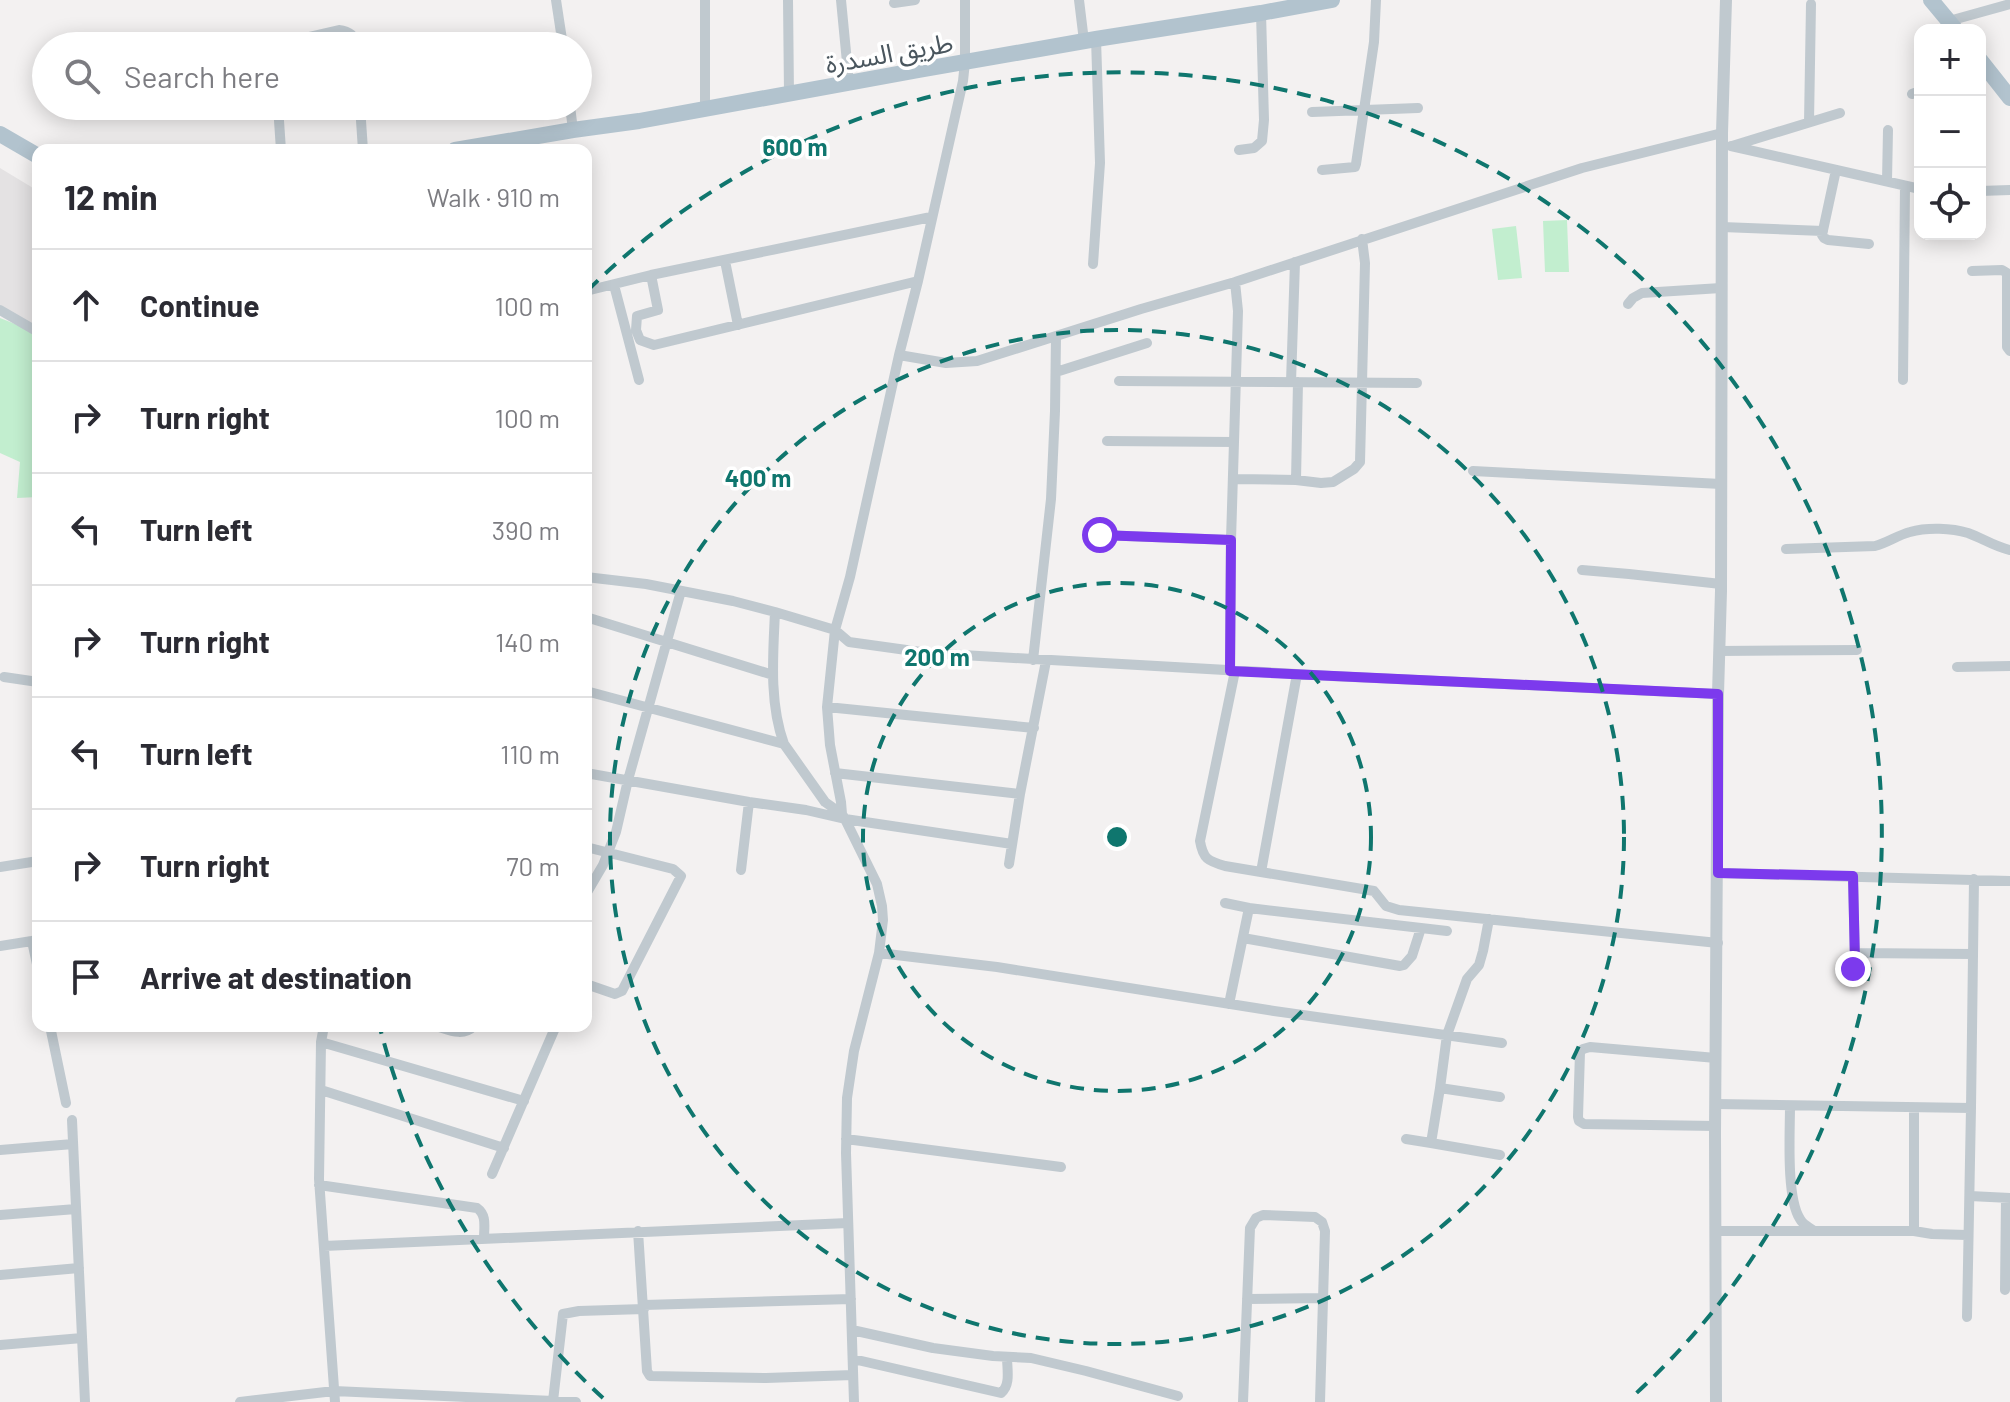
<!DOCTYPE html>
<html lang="en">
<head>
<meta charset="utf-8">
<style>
  :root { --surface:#fff; --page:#f2f2f3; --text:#2b2b33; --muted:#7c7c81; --line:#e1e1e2 }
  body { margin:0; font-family:Barlow,"Noto Sans Arabic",sans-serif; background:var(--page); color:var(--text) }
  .controls { position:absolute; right:24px; top:24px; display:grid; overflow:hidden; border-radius:16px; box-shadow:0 4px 20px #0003 }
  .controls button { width:72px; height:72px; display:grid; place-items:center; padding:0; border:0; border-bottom:2px solid var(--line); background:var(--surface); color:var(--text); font:40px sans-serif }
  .stop { position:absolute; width:24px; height:24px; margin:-18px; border:6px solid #7c3aed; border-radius:50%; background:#fff }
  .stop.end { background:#7c3aed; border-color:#fff; box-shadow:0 2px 8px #0008 }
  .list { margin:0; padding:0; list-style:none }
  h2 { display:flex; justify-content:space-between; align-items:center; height:104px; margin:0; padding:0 32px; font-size:34px }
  h2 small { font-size:26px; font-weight:400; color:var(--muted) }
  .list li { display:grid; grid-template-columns:52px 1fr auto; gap:24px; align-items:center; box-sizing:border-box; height:112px; padding:0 32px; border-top:2px solid var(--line) }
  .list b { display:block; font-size:30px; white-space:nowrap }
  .list em { font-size:26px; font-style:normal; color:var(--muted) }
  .icon { flex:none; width:44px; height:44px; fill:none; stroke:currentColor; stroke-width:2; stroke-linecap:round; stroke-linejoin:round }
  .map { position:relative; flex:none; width:2010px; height:1402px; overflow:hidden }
  .search { position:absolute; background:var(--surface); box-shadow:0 4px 20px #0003; left:32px; top:32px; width:560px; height:88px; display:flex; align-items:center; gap:20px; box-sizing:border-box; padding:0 28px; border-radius:44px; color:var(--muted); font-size:30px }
  .panel { position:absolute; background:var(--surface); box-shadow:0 4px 20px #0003; left:32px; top:144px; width:560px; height:888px; border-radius:16px }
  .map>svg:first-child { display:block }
  .education { fill:#e4e2e3 }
  .green { fill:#c2eecf }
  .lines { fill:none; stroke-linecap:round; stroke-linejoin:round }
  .minor { stroke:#c0c9cf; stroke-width:10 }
  .tertiary { stroke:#c0c9cf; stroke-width:12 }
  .primary { stroke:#b2c3ce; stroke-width:16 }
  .route { stroke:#7c3aed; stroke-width:10 }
  .ring { fill:none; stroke:#0f766e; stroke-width:4; stroke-dasharray:14 10 }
  .labels { text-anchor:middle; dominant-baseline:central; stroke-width:7; stroke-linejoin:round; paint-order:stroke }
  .street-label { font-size:26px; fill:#4a565e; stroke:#fff }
  .centre { fill:#0f766e; stroke:#fff; stroke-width:4 }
  .ring-label { font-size:24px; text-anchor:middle; font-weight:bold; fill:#0f766e; stroke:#fff; stroke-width:7; stroke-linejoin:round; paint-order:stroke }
</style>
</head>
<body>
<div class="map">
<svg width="2010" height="1402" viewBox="0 0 2010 1402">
  <rect width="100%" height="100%" fill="#f3f1f1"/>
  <path class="education" d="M0,168L38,191V329L0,305Z"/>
  <path class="green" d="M1567,220L1569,272H1545L1543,221Z
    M1516,226L1522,278L1498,280L1492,229Z
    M0,318L38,333V497L17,498L20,462L0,453Z"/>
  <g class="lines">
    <path class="minor" d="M556,0L563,46
      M705,0V110
      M788,0L789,94
      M841,0L849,83
      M1079,0L1084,41
      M894,3L915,0
      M1949,21L2010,4
      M276,46L278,44L339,30C349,31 356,36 356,46
      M1912,94L1920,91
      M278,106L281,150
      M360,106L363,150
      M570,106L573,130
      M1312,112L1418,108
      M1809,122L1811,4
      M1731,146L1920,189
      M1732,146L1840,113
      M1239,150L1254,148L1262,141L1264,120L1261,13
      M1322,170L1355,167L1356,164L1374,42L1376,0
      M1836,170L1822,235L1824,238L1828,240L1869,244
      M1887,181L1888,130
      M1980,191L2010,190
      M1722,227L1823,231
      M725,261L738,325
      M1093,264L1100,163L1096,39
      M1972,271L2002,270L2007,273V347L2010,351
      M651,275L658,310L637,316L636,330L640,340L654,345L918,281
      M614,285L639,380
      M586,291L651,275L931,217
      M1628,304L1633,298L1642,293L1721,288
      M0,310L38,332
      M899,355L946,363L977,361L1141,309L1235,282L1582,168L1722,133
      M1056,372L1147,343
      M1903,380L1905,186
      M1119,381L1417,383
      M1291,382L1295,262
      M1107,441L1234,442
      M1473,471L1721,484
      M1234,479L1296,480L1321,483L1333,482L1354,469L1360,462L1365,263L1362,239
      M1296,480L1298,382
      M1100,535L1231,540
      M1786,549L1875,546C1887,543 1898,535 1910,532C1927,527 1952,528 1968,533C1982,538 1995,547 2010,550
      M1582,570L1629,574L1721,584
      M586,577L646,584L733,601L775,612L835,630L849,642L928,653L1331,676L1718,694
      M775,612C773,655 769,703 784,744L825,802L842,814L845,819L877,884L882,906L883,920L879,953L854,1051L847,1098L846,1153L854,1402
      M586,617L773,675
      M1719,651L1857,650
      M1033,660L1051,499L1055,411L1056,336
      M1957,667L2010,666
      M1230,671L1231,540L1238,311L1235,282
      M1235,671L1200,841C1203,859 1208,861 1225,866L1374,891L1386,906L1399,910L1718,943
      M4,677L38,682
      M586,691L784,744
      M827,707L1034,728
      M586,773L749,802L806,810L845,819L1012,844
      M835,773L1020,794
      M842,814L841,802L830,745L827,707L835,630L850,577L899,355L918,281L963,81L965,62V0
      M586,847L673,869L681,876L622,991L615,994L586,984
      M1009,864L1020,794L1046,661
      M0,867L38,861
      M741,870L749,802
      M1261,872L1297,674
      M1718,873L2010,881
      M586,894L603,865L616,832L628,780L681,591
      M1225,903L1249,908L1447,931
      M1489,919L1483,951L1479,965L1467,979L1447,1035L1440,1088L1500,1097
      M1243,938L1400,966L1404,965L1412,956L1421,928
      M32,941L38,969
      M0,946L38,940
      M879,953L997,967L1274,1011L1502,1043
      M1855,953L1973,954
      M1848,976L1853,969L1855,962L1853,876
      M1229,1004L1249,908
      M50,1026L66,1103
      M324,1026L321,1042L319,1179L335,1402
      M436,1026C449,1030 463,1037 474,1026
      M321,1042L524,1101
      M1440,1088L1431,1143L1500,1155
      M321,1090L504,1148
      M1716,1104L1971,1108L1974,879
      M1790,1106C1790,1132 1786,1198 1800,1219C1803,1225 1809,1227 1814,1231
      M72,1120L85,1402
      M1716,1126L1584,1124L1579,1121L1578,1117L1580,1052L1583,1049L1590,1047L1716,1058
      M846,1139L1061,1167
      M1406,1139L1431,1143
      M0,1150L73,1144
      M492,1174L555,1028
      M319,1185L477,1208C487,1215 484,1227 484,1238
      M1970,1196L2010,1198
      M0,1215L76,1209
      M638,1231L647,1371L650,1376L766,1378L853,1375
      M1715,1231H1914V1108
      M1914,1231L1932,1234L1967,1235
      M324,1246L848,1223
      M0,1275L79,1268
      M2005,1290L2006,1198
      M1247,1299L1323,1298
      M644,1305L851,1299
      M1967,1317L1971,1108
      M852,1330L933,1348L993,1356L1031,1358L1086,1371L1178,1396
      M0,1345L82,1338
      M853,1359L1001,1393C1011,1385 1007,1369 1007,1357
      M553,1401L563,1314L579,1311L644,1309
      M240,1402L334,1391L576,1402
      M1243,1402L1250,1228L1256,1218L1263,1215L1315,1217L1322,1222L1325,1231L1320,1402"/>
    <path class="tertiary" d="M1716,1402L1715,1134L1718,694L1721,591L1722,133L1726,0"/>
    <path class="primary" d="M1931,0L1956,30
      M1980,60L2010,98
      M0,134L38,156
      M455,150L573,130L639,121L919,70L1096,39L1261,13L1332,0"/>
  </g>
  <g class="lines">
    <path class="route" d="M1100,535L1231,540L1230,671L1718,694V873L1853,876L1855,962L1853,969"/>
  </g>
  <g class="ring">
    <circle cx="1117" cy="837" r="254"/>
    <circle cx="1117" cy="837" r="507"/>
    <path d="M603 1398A761 761 0 0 1 380 1028M588 290A761 761 0 1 1 1631 1398"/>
  </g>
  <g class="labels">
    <g class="street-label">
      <text transform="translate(889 52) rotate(-10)">طريق السدرة</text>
    </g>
  </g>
  <circle cx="1117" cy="837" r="12" class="centre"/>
  <g class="ring-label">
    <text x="795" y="156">600 m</text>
    <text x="758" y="487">400 m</text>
    <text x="937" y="666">200 m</text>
  </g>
</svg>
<div class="controls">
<button>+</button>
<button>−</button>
<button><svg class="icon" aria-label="locate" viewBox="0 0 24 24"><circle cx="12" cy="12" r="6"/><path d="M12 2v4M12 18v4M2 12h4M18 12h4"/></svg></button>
</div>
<div class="stop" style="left:1100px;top:535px"></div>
<div class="stop end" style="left:1853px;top:969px"></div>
<div class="search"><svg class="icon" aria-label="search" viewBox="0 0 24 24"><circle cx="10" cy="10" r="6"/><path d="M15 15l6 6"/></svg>Search here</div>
<section class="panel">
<h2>12 min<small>Walk · 910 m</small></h2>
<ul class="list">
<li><svg class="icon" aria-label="ahead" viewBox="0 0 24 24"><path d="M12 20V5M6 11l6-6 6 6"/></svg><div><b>Continue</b></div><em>100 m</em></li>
<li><svg class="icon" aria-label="right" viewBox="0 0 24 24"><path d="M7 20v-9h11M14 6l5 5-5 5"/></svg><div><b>Turn right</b></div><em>100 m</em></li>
<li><svg class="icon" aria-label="left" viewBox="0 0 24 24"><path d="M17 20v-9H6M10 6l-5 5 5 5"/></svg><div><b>Turn left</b></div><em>390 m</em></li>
<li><svg class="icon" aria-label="right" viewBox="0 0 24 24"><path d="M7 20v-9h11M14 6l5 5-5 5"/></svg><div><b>Turn right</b></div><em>140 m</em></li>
<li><svg class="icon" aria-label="left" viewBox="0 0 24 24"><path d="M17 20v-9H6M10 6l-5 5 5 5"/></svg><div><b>Turn left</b></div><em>110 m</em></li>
<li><svg class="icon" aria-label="right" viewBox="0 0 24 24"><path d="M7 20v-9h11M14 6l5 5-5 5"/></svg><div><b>Turn right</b></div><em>70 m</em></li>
<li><svg class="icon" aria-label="arrive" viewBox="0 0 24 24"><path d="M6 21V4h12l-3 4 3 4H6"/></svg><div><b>Arrive at destination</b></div></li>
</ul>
</section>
</div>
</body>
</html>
